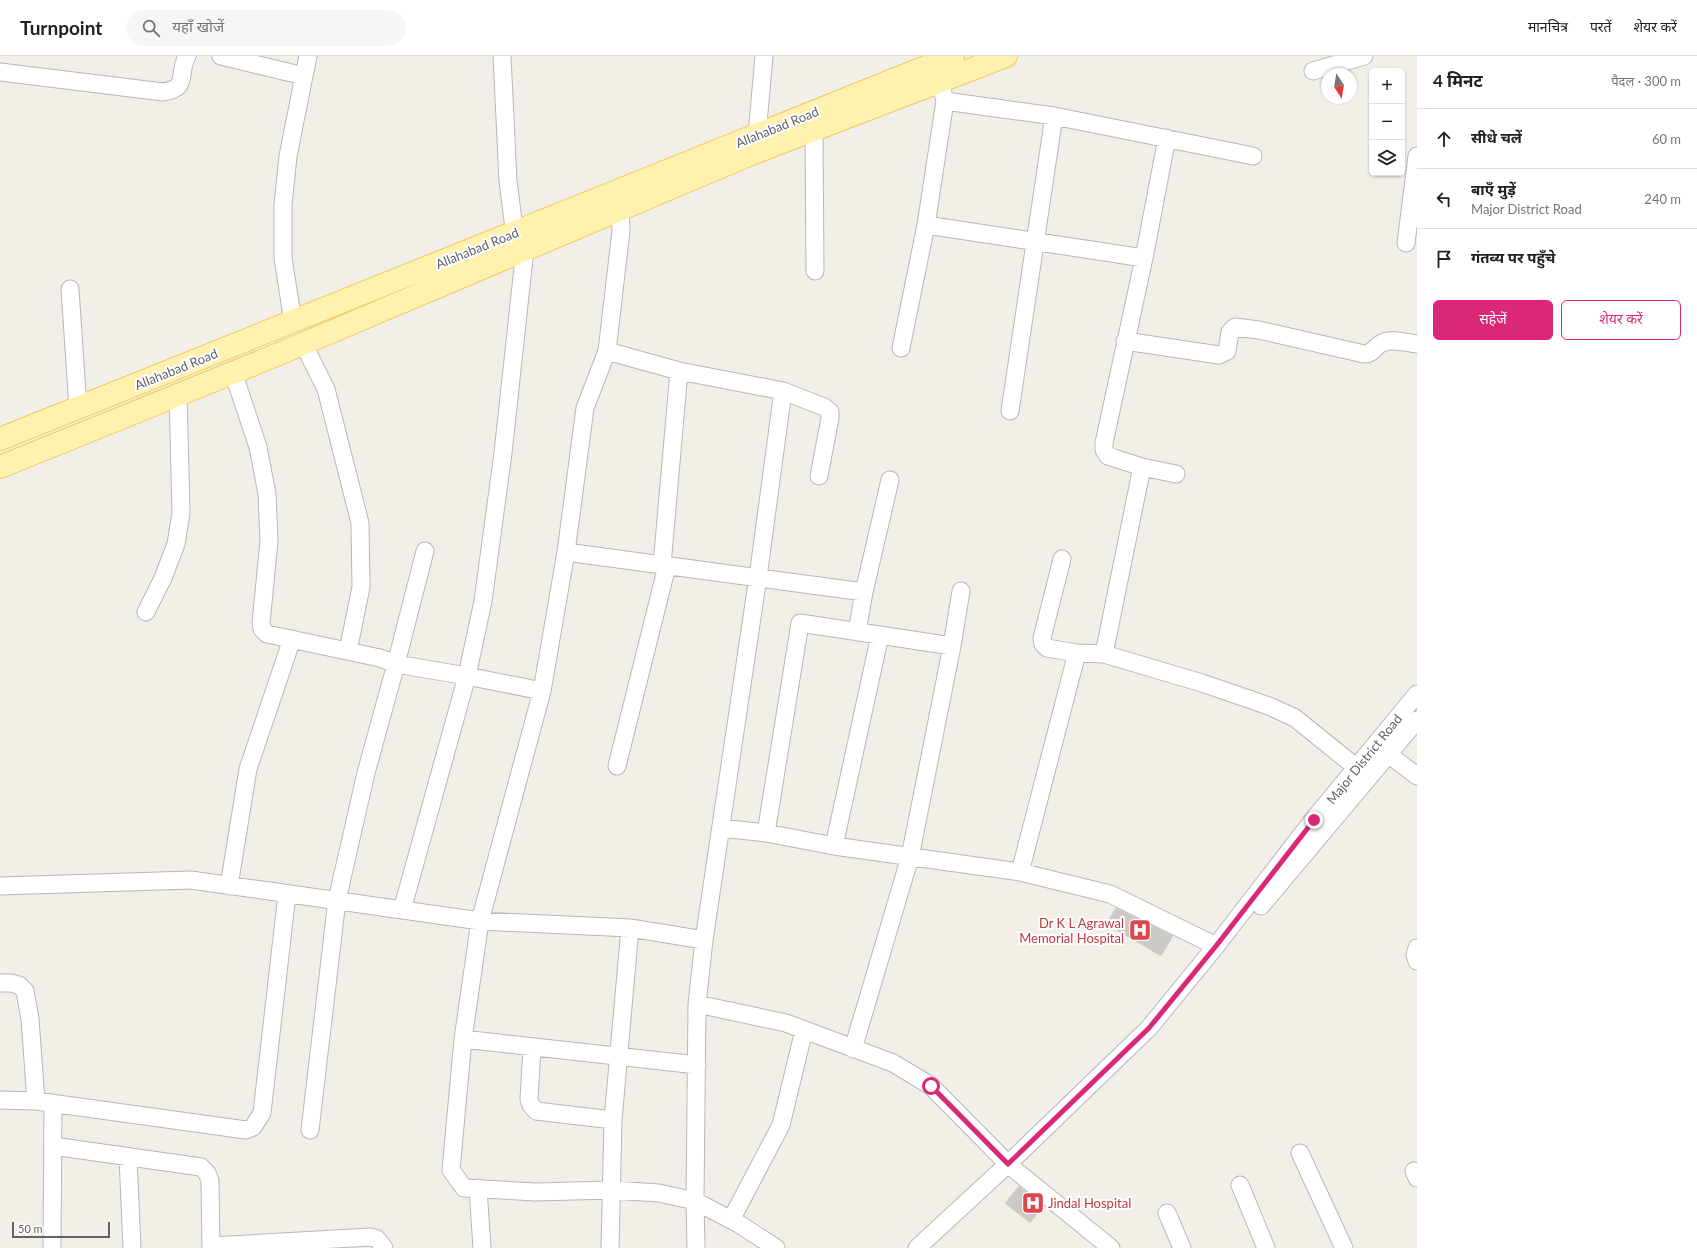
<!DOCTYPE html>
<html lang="hi">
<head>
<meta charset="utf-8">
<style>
  :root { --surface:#fff; --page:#f6f6f6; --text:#202124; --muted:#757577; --line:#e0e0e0; --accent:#db2777 }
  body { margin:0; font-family:Lato,"Noto Sans Devanagari",sans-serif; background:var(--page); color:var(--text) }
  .controls { position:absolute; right:12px; top:12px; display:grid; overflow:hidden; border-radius:6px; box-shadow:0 1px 3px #0004 }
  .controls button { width:36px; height:36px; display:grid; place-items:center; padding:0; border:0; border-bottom:1px solid var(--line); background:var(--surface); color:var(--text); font:20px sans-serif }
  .compass { position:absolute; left:1321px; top:12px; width:36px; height:36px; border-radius:50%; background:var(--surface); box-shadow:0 1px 3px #0004; rotate:168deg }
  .scale { position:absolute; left:12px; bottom:10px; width:98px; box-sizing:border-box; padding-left:4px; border:2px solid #5f6368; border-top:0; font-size:11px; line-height:14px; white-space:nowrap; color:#5f6368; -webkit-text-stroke:3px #fff; paint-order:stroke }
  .stop { position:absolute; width:12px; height:12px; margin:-9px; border:3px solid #db2777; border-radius:50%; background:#fff }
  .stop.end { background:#db2777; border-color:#fff; box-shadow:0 1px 4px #0008 }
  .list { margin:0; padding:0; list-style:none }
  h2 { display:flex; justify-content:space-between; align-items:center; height:52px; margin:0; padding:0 16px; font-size:17px }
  h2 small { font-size:13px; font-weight:400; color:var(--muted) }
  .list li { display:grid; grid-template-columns:26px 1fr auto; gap:12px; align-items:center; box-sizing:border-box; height:60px; padding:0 16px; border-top:1px solid var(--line) }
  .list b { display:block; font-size:15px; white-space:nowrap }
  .list p { margin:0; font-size:13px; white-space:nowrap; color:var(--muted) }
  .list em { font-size:13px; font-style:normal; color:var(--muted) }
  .actions { display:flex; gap:8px; padding:12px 16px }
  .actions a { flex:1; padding:9px 0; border:1px solid var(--accent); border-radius:6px; text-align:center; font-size:14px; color:var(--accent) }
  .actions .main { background:var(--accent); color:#fff }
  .icon { flex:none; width:22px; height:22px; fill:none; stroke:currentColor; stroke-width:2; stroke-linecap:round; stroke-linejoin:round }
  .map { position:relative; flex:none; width:1417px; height:1192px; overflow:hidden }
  header { display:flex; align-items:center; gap:24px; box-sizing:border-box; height:56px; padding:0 20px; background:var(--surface); border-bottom:1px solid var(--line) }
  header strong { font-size:19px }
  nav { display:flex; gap:22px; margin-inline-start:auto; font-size:14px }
  .search { width:280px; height:36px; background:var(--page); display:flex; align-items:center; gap:10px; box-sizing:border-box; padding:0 14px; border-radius:22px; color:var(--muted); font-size:15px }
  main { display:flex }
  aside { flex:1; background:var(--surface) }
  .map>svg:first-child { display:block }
  .building { fill:#cccac5; stroke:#d6d1c6 }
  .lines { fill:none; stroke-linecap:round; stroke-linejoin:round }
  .minor-casing { stroke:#b5b8bc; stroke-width:19 }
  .major-casing { stroke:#f2c960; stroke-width:24 }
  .minor { stroke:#fff; stroke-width:17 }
  .major { stroke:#fff2af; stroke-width:22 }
  .route { stroke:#db2777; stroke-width:5 }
  .labels { text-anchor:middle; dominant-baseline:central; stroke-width:4; stroke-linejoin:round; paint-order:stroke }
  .street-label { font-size:13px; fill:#5f6368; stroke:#fff }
  .health-label { font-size:13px; fill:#be3a42; stroke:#fff; text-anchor:end }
</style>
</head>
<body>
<header>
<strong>Turnpoint</strong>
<div class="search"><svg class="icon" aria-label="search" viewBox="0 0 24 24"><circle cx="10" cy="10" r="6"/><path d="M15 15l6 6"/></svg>यहाँ खोजें</div>
<nav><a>मानचित्र</a><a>परतें</a><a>शेयर करें</a></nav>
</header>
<main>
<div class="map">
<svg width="1417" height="1192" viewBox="0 0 1417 1192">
  <rect width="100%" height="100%" fill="#f1efe8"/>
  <path class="building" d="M1116,852L1173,880L1161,900L1106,868Z
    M1019,1130L1043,1150L1030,1167L1005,1147Z"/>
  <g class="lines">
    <g class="minor-casing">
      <path id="minor" d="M221,0L304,20
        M502,0L508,125L516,188
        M937,14L945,45L1054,60L1253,100
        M1313,15L1364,0
        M0,16L163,36C190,32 177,18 187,0
        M814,73L815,215
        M757,79L764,0
        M1167,82L1144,202L1104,387V394L1108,400L1142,411L1176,418
        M616,144L620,154L621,175L607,295L679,315L783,335L824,351L830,356V362L819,420
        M926,169L1144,202
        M1406,187L1417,100
        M70,233L78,352
        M293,266L283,202V149L288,100L308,0
        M1125,285L1219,299L1227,295L1230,276L1235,271L1259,274L1364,298C1373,298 1375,290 1382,287C1391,282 1407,287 1417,288
        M303,287L326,333L360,467L361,531L348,595
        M901,292L926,169L945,45
        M607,295L585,352L566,496L542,635L480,865L463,983L451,1114L464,1132L536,1136L612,1134L659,1137L695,1145L739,1168L776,1192
        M233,316L258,391L267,438L269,485L261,567L262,573L267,578L380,602L396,608L366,717L337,844L310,1074
        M1010,355L1054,60
        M425,495L396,608L467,620L542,635
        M566,496L864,536L890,424
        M1062,503L1042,582L1043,588L1047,592L1077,597
        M662,509L679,315
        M146,556L163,522L176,488L181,457L178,338
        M857,576L864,536
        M952,590L800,567L766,777L834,790L1020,816L1110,838L1216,890
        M1104,598L1202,627L1269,650L1295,662L1357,712
        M1388,698L1417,720
        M617,710L667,510
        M721,772L766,777
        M834,790L880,579
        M1020,816L1077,597L1104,598L1142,411
        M0,830L191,824L480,865L630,872L704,884
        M229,830L248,713L292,583
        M1261,850L1417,664
        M402,854L467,620L483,545L503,397L525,193
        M1417,892L1415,899L1417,905
        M0,927H11L19,929L25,935L30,963L36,1045
        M697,948L786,967L893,1007L931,1030L1008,1108
        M463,983L697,1009
        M532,991L529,1043L531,1049L536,1055L613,1064
        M853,993L910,801L952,590L961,535
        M0,1044L36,1045L246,1074L253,1071L262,1057L287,838
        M53,1090L201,1111L207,1117L210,1125L211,1192
        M1300,1097L1344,1192
        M128,1101L132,1192
        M1015,1114L1111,1192
        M1414,1115L1417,1122
        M1240,1129L1266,1192
        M478,1132L482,1192
        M1167,1157L1182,1192
        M731,1164L781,1069L804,974
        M211,1190L371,1181L377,1183L384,1192
        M52,1192L53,1047
        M610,1192L613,1064L630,872
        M696,1192L695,1145L697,948L704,884L758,521L783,335
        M917,1192L1008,1108L1149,972L1216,890L1313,764L1417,638"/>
    </g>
    <g class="major-casing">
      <path id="major" d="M0,383L953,0
        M0,411L279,298L751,98L1006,0"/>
    </g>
    <use href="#minor" class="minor"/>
    <use href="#major" class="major"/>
  </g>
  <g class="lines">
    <path class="route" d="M931,1030L1008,1108L1149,972L1216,890L1314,764"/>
  </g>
  <defs>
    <g id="hospital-square" transform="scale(1.15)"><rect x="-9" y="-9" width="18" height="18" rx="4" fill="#e0444e" stroke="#fff"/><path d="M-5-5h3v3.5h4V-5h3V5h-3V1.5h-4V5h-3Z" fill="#fff"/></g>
  </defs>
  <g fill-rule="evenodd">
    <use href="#hospital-square" x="1140" y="874"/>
    <use href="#hospital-square" x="1033" y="1147"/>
  </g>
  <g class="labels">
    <g class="street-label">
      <text transform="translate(777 71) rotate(-22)">Allahabad Road</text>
      <text transform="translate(477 192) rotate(-22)">Allahabad Road</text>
      <text transform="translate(176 313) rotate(-22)">Allahabad Road</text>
      <text transform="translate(1364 703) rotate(-51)">Major District Road</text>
    </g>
    <g class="health-label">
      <text x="1124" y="867">Dr K L Agrawal<tspan x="1124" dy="15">Memorial Hospital</tspan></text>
      <text x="1048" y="1147" text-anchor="start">Jindal Hospital</text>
    </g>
  </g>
</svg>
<div class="controls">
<button>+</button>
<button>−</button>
<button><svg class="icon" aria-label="layers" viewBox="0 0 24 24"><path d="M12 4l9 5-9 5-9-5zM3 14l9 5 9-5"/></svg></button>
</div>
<svg class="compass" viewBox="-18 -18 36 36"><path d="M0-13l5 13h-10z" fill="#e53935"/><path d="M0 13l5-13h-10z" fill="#757577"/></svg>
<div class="scale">50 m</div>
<div class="stop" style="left:931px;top:1030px"></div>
<div class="stop end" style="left:1314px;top:764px"></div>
</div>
<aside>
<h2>4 मिनट<small>पैदल · 300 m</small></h2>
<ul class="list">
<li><svg class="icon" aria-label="ahead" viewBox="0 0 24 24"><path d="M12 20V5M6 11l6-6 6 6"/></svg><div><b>सीधे चलें</b></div><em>60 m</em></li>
<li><svg class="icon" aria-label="left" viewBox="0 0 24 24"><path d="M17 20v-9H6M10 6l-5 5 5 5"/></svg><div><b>बाएँ मुड़ें</b><p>Major District Road</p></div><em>240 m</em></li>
<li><svg class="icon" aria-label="arrive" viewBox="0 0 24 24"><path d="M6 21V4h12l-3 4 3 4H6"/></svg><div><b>गंतव्य पर पहुँचे</b></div></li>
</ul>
<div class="actions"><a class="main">सहेजें</a><a>शेयर करें</a></div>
</aside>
</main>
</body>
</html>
